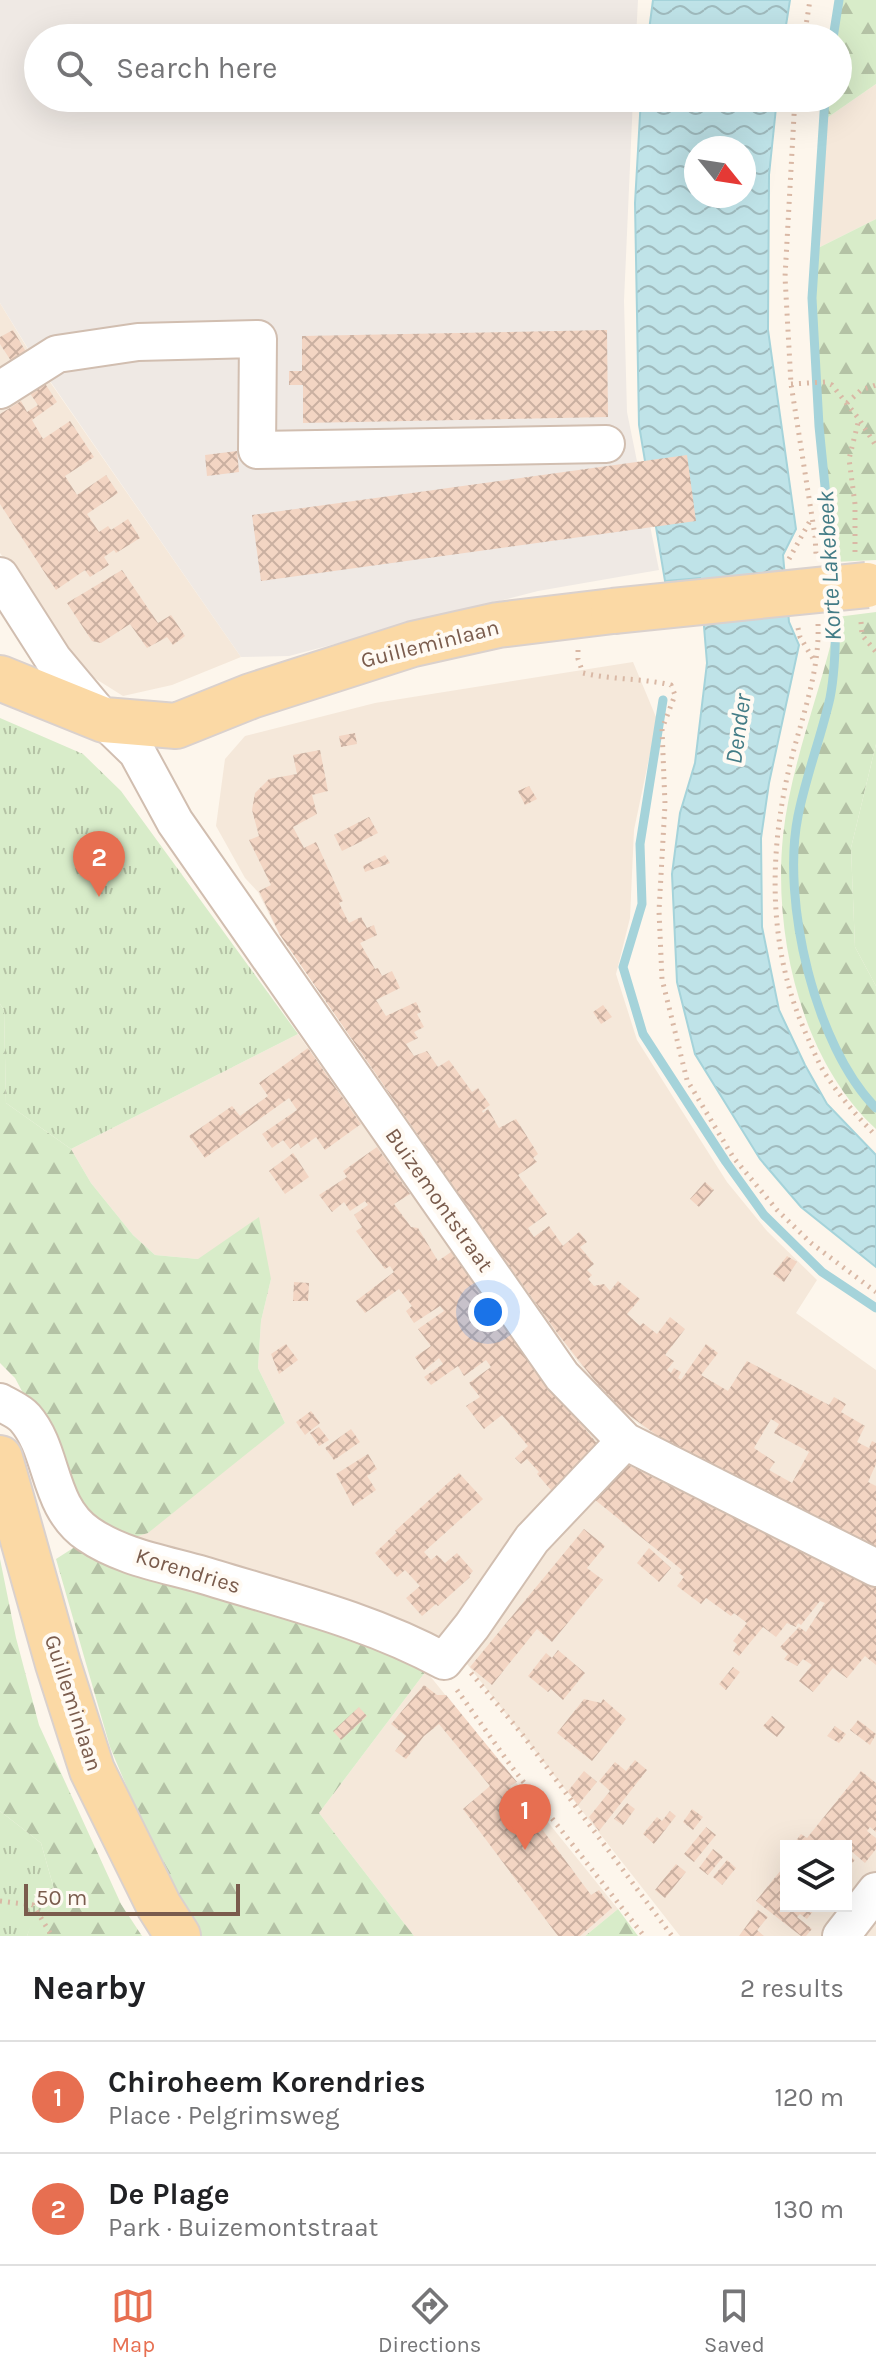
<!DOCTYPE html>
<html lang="en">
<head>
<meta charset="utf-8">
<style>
  :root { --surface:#fff; --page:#f6f6f6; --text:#202124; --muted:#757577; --line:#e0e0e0; --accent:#e76f51 }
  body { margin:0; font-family:Karla,sans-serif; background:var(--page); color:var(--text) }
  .controls { position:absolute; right:24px; bottom:24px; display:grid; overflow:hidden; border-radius:0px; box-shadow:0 8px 32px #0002 }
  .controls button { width:72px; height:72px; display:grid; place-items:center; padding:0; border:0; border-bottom:2px solid var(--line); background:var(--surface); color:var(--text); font:40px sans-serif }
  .compass { position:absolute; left:684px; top:136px; width:72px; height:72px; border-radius:50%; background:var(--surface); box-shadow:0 8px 32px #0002; rotate:120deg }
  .scale { position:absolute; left:24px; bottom:20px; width:216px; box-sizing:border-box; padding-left:8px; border:4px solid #7a5c4d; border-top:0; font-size:22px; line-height:28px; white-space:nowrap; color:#7a5c4d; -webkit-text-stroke:6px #fffaf3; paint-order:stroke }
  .you { position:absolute; left:488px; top:1312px; width:28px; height:28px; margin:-20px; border:6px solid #fff; border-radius:50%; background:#1a73e8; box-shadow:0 0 0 12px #1a73e833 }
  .badge { display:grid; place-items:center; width:52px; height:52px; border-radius:50%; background:var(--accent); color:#fff; font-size:26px; font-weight:700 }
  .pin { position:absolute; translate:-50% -66px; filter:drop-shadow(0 2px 4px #0008) }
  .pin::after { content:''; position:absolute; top:42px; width:28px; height:24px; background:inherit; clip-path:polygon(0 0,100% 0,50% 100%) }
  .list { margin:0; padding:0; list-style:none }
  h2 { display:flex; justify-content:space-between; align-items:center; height:104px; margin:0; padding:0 32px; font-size:34px }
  h2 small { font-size:26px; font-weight:400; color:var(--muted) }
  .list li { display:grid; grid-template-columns:52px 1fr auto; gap:24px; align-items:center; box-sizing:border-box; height:112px; padding:0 32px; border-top:2px solid var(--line) }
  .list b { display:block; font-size:30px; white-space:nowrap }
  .list p { margin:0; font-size:26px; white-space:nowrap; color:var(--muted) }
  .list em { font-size:26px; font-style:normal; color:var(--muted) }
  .icon { flex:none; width:44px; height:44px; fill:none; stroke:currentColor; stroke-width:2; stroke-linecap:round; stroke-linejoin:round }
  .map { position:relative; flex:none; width:876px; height:1936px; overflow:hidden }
  .search { position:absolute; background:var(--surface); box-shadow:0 8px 32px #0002; left:24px; right:24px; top:24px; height:88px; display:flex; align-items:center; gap:20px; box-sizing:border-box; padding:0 28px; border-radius:44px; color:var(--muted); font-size:30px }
  .sheet { height:328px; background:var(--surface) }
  nav { display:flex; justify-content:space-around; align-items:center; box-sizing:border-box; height:112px; border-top:2px solid var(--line); background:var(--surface); font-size:22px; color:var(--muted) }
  nav a { display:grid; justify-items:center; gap:4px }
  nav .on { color:var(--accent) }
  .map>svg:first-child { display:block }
  .residential { fill:#f5e8da; fill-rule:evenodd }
  .industrial { fill:#efe9e4 }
  .grass { fill:url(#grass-tufts) }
  .forest { fill:url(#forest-firs) }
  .garden { fill:#d8ecc9 }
  .water { fill:url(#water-waves); stroke:#a5d3da; stroke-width:2; fill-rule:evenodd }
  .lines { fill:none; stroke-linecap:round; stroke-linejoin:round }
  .stream { stroke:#a5d3da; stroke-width:9 }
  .building { fill:url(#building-cross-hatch); fill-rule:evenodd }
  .minor-casing { stroke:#d1beb0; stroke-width:40 }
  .major-casing { stroke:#dad1cd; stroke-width:48 }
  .path { stroke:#d9b8a5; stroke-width:5; stroke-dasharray:2 6; stroke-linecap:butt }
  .minor { stroke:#fff; stroke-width:36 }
  .major { stroke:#fbd9a5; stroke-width:44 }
  .major-bridge-casing { stroke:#dad1cd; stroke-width:48; stroke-linecap:butt }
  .major-bridge { stroke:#fbd9a5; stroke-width:44 }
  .labels { text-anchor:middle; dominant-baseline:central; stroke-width:8; stroke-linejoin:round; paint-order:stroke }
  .street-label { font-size:22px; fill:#7a5c4d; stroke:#fffaf3 }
  .water-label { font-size:24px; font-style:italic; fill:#437c86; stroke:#fffaf3 }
</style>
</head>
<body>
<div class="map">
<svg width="876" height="1936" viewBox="0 0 876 1936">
  <defs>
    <pattern id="grass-tufts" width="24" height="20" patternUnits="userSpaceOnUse" patternTransform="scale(2)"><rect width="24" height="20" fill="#d8ecc9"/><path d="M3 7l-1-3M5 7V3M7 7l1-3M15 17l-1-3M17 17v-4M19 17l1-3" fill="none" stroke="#b4c2a5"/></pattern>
    <pattern id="forest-firs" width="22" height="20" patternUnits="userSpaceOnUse" patternTransform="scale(2)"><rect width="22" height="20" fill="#d8ecc9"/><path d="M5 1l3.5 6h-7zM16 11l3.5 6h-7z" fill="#b4c2a5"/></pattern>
    <pattern id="water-waves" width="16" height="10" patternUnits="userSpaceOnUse" patternTransform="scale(2)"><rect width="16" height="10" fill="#bfe3e8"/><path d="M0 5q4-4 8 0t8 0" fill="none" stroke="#a0bbbe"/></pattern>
    <pattern id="building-cross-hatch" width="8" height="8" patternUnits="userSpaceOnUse" patternTransform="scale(2)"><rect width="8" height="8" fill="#f3d5c3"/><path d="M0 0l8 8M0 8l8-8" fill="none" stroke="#cab0a1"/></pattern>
  </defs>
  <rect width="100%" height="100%" fill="#fdf6ec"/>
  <path class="residential" d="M876,84V219L816,249L824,120Z
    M0,303L32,356L241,657L172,685L123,696L80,669L0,553Z
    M633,662L656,717V725L634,830L630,918L616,974L637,1040L727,1182L767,1231L817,1280L796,1313L876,1370V1549L656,1437L622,1411L594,1383L548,1322L279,934L258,892L245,878L216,826L225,759L245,736L375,703Z
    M298,1034L437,1230L608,1452L447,1647L125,1540L285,1423L258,1368L261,1321L271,1279L198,1259L155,1255L133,1235L91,1183L71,1149Z
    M624,1461L876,1586V1936H680L467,1664L464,1656L542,1543ZM786,1846H846V1906H786Z
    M426,1671L618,1909L585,1936H414L319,1813Z"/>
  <path class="industrial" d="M0,0H638L636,38H38V98H633L624,301L627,412L659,570L538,591L289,656L241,657L32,355L0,303Z"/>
  <path class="grass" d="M0,718L83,754L121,791L298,1034L71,1149L6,1103L4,1010L0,1004Z
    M0,1811L41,1843L58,1903L33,1921L27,1936H0Z"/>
  <path class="forest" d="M839,0H876V84L824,120L825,98H838V38H833Z
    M876,219V560L834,562C824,458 808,354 816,249Z
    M876,612V744L851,848L855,947L876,986V1129C801,1060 773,935 783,836C791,761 822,690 837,617Z
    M0,1004L4,1010L6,1103L71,1149L91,1183L133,1235L155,1255L198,1259L259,1217L271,1279L261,1321L258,1368L285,1423L148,1533L125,1540L95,1528L15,1378L0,1363Z
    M81,1543L407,1652L426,1671L319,1813L414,1936H201L162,1871L110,1747L56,1559Z
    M0,1559L16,1638L39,1725L121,1904L142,1936H27L32,1921L58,1903L41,1843L0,1811Z
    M618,1909L638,1936H585Z"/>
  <path class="garden" d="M876,744V986L855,947L851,848Z"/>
  <path class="water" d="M653,0H790L784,38H648Z
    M641,98H777L769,175L768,330L796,529L783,555L789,622L799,645L769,783L761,838L762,927L779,1010L805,1065L827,1104L876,1155V1267L801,1207L760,1159L695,1054L677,982L672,874L680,813L695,763L707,663L700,578L665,581L639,425L635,203ZM696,148H744V196H696Z"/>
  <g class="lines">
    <path class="stream" d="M833,38L839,0
      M825,98L812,298L819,426L834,577
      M835,600C836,631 836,667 830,698C821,737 806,776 798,816C781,901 815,1046 876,1108
      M663,700L640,844L642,904L623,967L643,1034L726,1162L764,1215L822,1272L876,1308"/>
  </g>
  <path class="building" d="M13,330L28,355L13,364L0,344V337Z
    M607,330L608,417L303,423V385H289V371H302V336Z
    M44,382L57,402L32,420L43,439L70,421L94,457L65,476L77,495L106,475L118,493L87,514L99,532L108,526L111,530L128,519L140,538L116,553L114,550L104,557L109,565L90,577L85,570L56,590L0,504V414L21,401L27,412L38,405L29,392Z
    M237,451L239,472L207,476L205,455Z
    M687,455L696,521L261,581L252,515Z
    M122,570L158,623L171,615L185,636L173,645L167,637L147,648L130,624L101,643L92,641L67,603Z
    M355,733L357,744L341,747L339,736Z
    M320,750L328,791L312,795L317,814L293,827L304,848L316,842L343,901L339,903L349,923L361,917L367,928L374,925L377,935L360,943L375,969L378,968L382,976L392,971L400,988L376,1000L386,1016L416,1002L421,1012L417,1014L424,1027L414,1032L418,1038L406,1044L414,1056L427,1051L438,1067L449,1060L472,1092L478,1088L490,1105L482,1111L483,1113L488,1109L499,1128L516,1119L538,1154L533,1158L537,1162L518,1175L547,1214L528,1228L534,1237L549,1226L563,1246L579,1232L587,1242L580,1247L594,1264L587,1270L592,1275L588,1279L594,1286L604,1284L610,1291L618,1281L640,1299L627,1314L640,1326L643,1323L657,1334L670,1317L685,1329L665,1355L674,1361L667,1370L671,1373L674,1368L681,1372L678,1378L681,1380L706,1344L718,1353L701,1375L728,1391L747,1361L829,1405L834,1397L846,1404L841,1412L865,1426L857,1442L869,1448L872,1441L876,1443V1464L868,1482L876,1486V1548L757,1491L658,1436L622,1410L595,1381L558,1334L487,1235L280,935L259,891L271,885L249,840L259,836L252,810L255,793L269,779L297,774L293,755ZM771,1419L779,1424L774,1433L809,1452L792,1483L769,1470L775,1462L754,1448Z
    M529,786L537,799L525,805L518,791Z
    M369,817L378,833L342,851L334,835Z
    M385,855L390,863L365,872L363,866Z
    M603,1005L612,1017L601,1024L593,1012Z
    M308,1048L361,1124L325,1150L316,1137L301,1148L298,1143L290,1149L283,1140L272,1148L262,1134L297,1110L289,1098L205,1158L189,1136L232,1106L240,1116L268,1096L259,1083Z
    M377,1147L410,1194L394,1204L411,1227L418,1228L438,1261L451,1252L545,1381L605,1453L558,1498L537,1474L539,1472L527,1459L521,1464L515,1458L528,1446L502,1415L484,1429L466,1406L480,1397L469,1383L491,1367L486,1360L464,1376L458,1366L431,1385L424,1377L443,1364L439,1358L424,1370L415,1357L431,1346L418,1329L444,1311L440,1306L414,1323L406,1311L412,1306L399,1289L365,1313L356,1301L394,1272L390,1266L385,1269L356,1231L362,1227L354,1215L368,1205L365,1201L350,1211L344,1202L332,1212L319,1195L347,1177L343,1171Z
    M293,1153L309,1177L285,1194L269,1171Z
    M705,1182L714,1190L699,1207L690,1199Z
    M787,1256L797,1262L784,1282L773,1274Z
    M294,1282L309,1283L308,1301H293Z
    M286,1344L298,1360L279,1374L271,1354Z
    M311,1411L320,1423L305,1435L296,1422Z
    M319,1427L329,1440L319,1446L310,1433Z
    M351,1429L360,1442L334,1460L325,1448Z
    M368,1454L377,1469L367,1476L376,1490L353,1506L336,1474Z
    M624,1463L876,1588V1665L865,1656L847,1678L833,1668L813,1692L799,1681L812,1665L803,1659L797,1666L784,1659L788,1654L780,1647L799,1627L806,1632L825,1603L820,1601L801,1625L798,1623L796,1627L787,1623L776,1637L763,1627L739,1656L733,1651L737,1644L733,1641L747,1623L734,1613L731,1616L706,1598L701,1604L677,1586L684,1577L679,1573L682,1570L584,1491Z
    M459,1473L483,1499L424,1552L431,1560L437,1555L445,1563L457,1553L473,1571L469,1576L470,1577L438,1606L436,1604L422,1616L406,1598L420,1586L405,1570L397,1577L375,1553L397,1532L395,1531Z
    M584,1529L605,1546L587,1568L603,1580L552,1642L537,1629L492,1685L470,1667Z
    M649,1548L671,1568L659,1582L637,1563Z
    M558,1650L585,1673L563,1700L551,1689L548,1692L528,1676L546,1653L552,1658Z
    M733,1667L740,1672L726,1690L719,1684Z
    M424,1685L437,1695H446L517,1782L510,1786L591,1895L599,1890L612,1908L580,1936H558L463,1809L490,1786L439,1724L424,1736L406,1759L395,1751L406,1736L391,1724Z
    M584,1699L601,1703L603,1699L626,1719L592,1761L557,1733Z
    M359,1707L367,1716L341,1740L333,1731Z
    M772,1716L785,1727L777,1737L763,1726Z
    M858,1720L876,1734L870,1745L850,1730Z
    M835,1726L846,1734L839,1743L827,1736Z
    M635,1760L647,1770L599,1831L589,1817L610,1791L599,1781L615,1762L626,1771Z
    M584,1771L597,1782L578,1805L568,1791Z
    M861,1771L876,1783V1832L870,1827L867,1831L876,1838V1849L865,1863L851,1851L848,1854L855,1860L846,1870V1846H792L801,1834L807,1838Z
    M627,1803L635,1809L623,1825L614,1819Z
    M692,1809L703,1817L693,1830L683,1822Z
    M670,1811L676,1816L654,1844L643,1834L657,1817L662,1821Z
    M706,1827L716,1835L694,1862L684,1854Z
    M713,1849L723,1857L708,1875L699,1868Z
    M727,1860L736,1868L722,1885L713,1877Z
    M676,1864L686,1872L665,1898L655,1890Z
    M786,1864V1906H817L807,1919L800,1914L797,1917L812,1929L806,1936H801L756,1901Z
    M758,1910L768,1917L757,1930L764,1936H739Z"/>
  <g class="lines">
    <g class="minor-casing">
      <path id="minor" d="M0,390L57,354L138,342L258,339L257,450L606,444
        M0,576L53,659L104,720L137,752L175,822L562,1376L625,1441L876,1568
        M0,1402C8,1407 19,1411 25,1418C54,1451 47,1506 88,1534C121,1557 165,1564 203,1575C284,1600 369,1620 444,1661L472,1626L532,1539L625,1441
        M841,1936L876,1891"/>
    </g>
    <g class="major-casing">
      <path id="major" d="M0,678L104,720L176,726L251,696L413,644L498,625L613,611
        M0,1458L58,1664L92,1770L159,1906L178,1936"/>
    </g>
    <path class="path" d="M804,38L810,0
      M795,98L785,277L791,384L815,536L816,554
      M791,384L825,382L832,385L859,419L876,446
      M847,403L861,390L876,385
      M855,552V504L849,459L859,419
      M789,559L811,519
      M861,622L862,635L876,652
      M818,624C820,675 799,724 788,773C768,862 769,953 807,1036C813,1049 818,1063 826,1075C840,1097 858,1117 876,1136
      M798,628L800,637L815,662
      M578,650V659L583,673C612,680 642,678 671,685L675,695L662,729L665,804L659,911L662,979L687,1080L733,1157L777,1210L811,1243L876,1292
      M471,1673L522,1734L672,1936
      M457,1690L511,1766L644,1936
      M0,1901L33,1905L52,1936"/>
    <use href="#minor" class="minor"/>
    <use href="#major" class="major"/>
    <g class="major-bridge-casing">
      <path id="major-bridge" d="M613,611L867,585"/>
    </g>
    <use href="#major-bridge" class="major-bridge"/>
  </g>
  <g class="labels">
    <g class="street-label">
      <text transform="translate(430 644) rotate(-14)">Guilleminlaan</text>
      <text transform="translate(439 1200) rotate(55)">Buizemontstraat</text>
      <text transform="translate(188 1571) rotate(17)">Korendries</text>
      <text transform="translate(73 1703) rotate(72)">Guilleminlaan</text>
    </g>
    <g class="water-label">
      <text transform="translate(829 566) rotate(-93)">Korte Lakebeek</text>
      <text transform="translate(738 729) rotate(-82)">Dender</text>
    </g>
  </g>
</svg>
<div class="controls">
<button><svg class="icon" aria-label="layers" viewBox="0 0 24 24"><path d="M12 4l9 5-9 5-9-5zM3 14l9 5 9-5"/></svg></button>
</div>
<svg class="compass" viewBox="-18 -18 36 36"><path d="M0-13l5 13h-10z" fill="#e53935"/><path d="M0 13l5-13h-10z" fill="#757577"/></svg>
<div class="scale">50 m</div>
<div class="you"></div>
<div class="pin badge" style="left:525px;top:1850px">1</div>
<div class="pin badge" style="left:99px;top:897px">2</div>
<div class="search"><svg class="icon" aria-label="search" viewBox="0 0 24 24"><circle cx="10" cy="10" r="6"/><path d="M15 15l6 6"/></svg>Search here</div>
</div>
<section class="sheet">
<h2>Nearby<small>2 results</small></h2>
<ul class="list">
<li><span class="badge">1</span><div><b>Chiroheem Korendries</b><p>Place · Pelgrimsweg</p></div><em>120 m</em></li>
<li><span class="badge">2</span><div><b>De Plage</b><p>Park · Buizemontstraat</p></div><em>130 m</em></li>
</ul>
</section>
<nav>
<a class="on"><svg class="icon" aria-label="map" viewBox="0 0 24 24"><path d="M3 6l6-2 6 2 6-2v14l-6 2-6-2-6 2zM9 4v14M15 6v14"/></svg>Map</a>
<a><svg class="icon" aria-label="directions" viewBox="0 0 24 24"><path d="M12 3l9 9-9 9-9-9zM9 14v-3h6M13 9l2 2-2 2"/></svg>Directions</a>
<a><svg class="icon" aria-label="saved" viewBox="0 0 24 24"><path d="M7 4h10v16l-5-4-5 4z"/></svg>Saved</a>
</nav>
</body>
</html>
